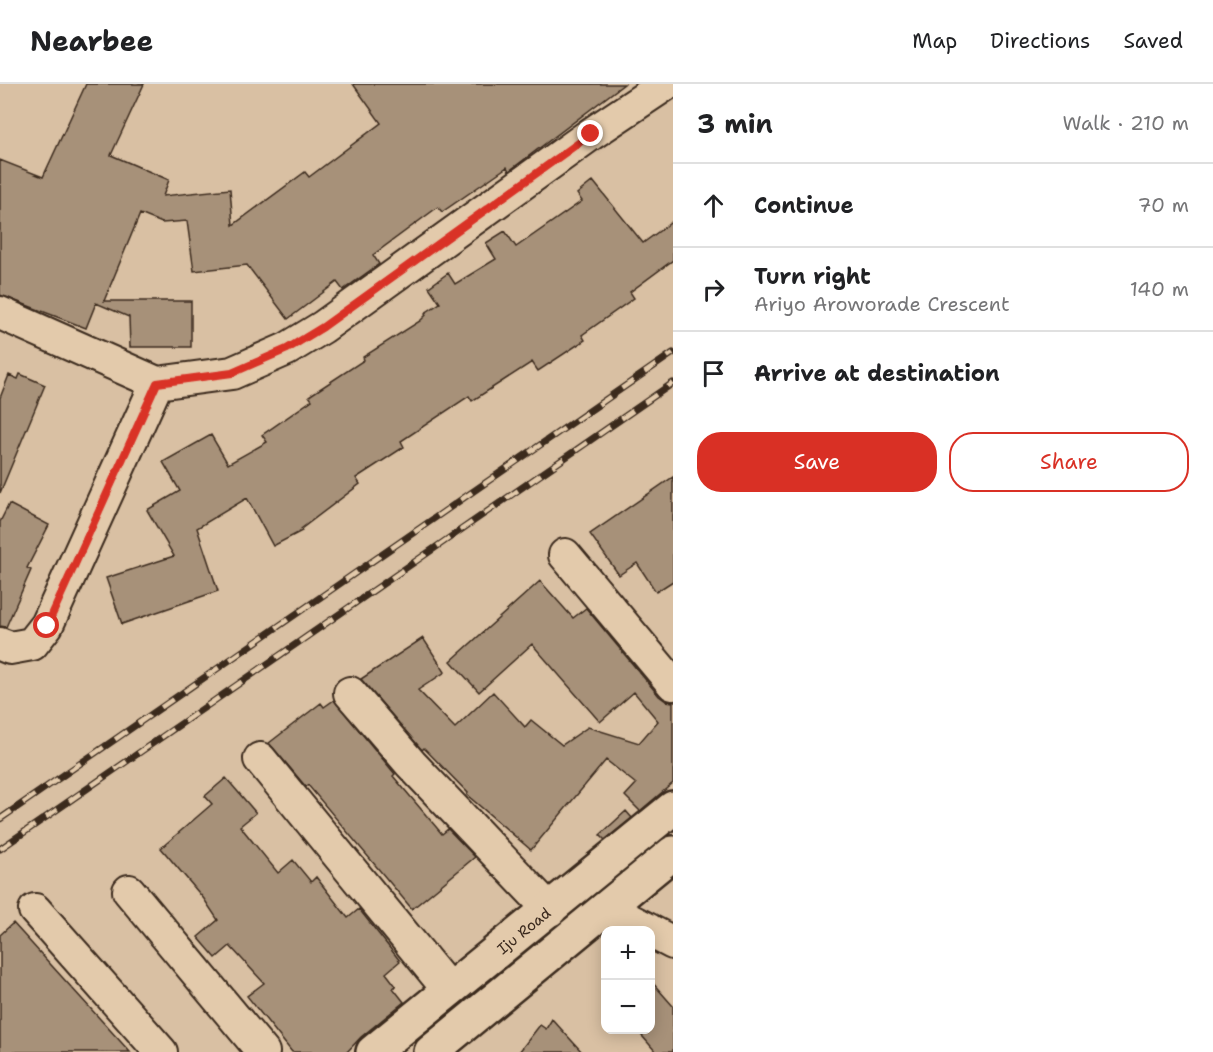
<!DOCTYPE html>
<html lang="en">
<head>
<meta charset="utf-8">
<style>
  :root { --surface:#fff; --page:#f2f2f2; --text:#202124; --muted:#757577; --line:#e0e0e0; --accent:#d93025 }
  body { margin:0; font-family:"Shantell Sans",sans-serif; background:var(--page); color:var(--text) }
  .controls { position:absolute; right:18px; bottom:18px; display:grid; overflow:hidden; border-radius:12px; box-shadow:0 3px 15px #0003 }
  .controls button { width:54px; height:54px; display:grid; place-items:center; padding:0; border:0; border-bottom:2px solid var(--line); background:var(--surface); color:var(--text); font:30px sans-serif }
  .stop { position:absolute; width:18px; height:18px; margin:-14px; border:4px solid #d93025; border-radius:50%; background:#fff }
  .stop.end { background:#d93025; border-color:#fff; box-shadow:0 2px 6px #0008 }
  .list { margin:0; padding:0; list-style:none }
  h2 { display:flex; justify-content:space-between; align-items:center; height:78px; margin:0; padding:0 24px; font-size:26px }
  h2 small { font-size:20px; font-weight:400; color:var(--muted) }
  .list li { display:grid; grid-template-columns:39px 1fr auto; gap:18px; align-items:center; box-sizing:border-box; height:84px; padding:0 24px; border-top:2px solid var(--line) }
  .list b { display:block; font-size:22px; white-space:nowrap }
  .list p { margin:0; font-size:20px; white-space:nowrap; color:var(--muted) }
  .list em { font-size:20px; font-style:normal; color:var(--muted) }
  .actions { display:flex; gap:12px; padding:18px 24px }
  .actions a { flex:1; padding:14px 0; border:2px solid var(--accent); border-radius:24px; text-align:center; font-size:21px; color:var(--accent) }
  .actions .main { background:var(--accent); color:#fff }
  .icon { flex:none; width:33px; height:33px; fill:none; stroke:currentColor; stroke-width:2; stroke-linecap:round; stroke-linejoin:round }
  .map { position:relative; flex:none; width:673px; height:968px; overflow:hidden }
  header { display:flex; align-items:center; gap:36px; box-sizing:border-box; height:84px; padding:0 30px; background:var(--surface); border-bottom:2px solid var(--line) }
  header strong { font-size:28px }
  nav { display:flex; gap:33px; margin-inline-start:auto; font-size:21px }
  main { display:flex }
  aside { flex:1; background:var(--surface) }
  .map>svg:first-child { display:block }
  .building { fill:#a79179; stroke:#3b2a1e; stroke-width:1.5 }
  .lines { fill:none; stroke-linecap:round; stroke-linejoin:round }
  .minor-casing { stroke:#3b2a1e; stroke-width:36 }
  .major-casing { stroke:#3b2a1e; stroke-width:38 }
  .minor { stroke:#e3caab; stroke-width:32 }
  .major { stroke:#e3caab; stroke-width:33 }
  .rail-casing { stroke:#3b2a1e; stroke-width:7 }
  .rail { stroke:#e3caab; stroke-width:4.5; stroke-dasharray:14; stroke-linecap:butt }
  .route { stroke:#d93025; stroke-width:8 }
  .labels { text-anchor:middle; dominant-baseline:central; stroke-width:5; stroke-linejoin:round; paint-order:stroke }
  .street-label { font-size:15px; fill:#3b2a1e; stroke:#e3caab }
</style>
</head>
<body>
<header>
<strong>Nearbee</strong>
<nav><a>Map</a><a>Directions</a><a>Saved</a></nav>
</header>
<main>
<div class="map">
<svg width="673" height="968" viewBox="0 0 673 968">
  <rect width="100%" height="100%" fill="#d9c0a3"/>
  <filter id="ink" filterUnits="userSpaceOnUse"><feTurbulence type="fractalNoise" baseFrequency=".0167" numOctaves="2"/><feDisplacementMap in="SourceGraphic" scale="12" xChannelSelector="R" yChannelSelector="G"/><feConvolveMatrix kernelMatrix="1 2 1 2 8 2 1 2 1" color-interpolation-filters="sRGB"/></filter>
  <g filter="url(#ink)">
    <path class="building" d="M86,0H144L111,71L169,96L163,112L230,105L233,141L305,88L309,93L381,39L353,0H624L509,87L507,83L442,128L438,123L373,171L379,180L343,206L337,198L288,235L247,181L194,187L187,137L162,139L140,130L104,217H191V263H130L129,233L96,219L86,244L0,211V76L43,93Z
      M593,97L643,159L673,137V176L630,208L634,214L582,251L585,256L538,287L532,278L472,317L469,312L401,357L404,363L356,394L360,400L301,445L302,447L273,462L247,414L197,444L218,507L122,540L106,494L174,472L147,426L180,407L163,378L211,351L228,380L267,358L262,351L312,316L309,312L364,276L363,273L420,237L426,231L425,229L440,219L429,203L448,189L455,200L496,175L486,159L505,147L516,163L582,117L577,110Z
      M20,290L45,301L0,409V314L9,291L18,295Z
      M673,393V497L656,508L637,479L619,491L590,450Z
      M9,420L49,441L27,484L31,486L6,543L0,542V438Z
      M540,497L573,534L586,524L659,612L666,617L673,618V699L640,727L625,712L636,700L606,676L531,766L467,711L468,709L424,664L422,666L361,595L423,554L445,588L418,606L455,644L493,608L525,643L531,636L562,661L588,643L639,659L658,637L634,608L600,638L532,560L479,608L451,577Z
      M334,616L395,690L393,692L442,750L448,745L475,773L412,825L308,701L306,703L269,659L321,619L324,623Z
      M226,694L256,729L240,742L278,789L293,776L311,798L316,793L348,834L359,825L400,877L386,889L396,902L393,904L404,918L361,953L347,968H292L247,912L264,899L230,862L216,874L198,853L218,836L204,815L161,764L212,720L205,712Z
      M626,727L632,734L605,756L600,751Z
      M13,839L130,968H0V851Z
      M651,897L673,922V968H656L636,945H651Z
      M552,935L582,968H519L540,941L546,945Z"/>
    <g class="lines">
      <g class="minor-casing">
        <path id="minor" d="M0,229L157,299L232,289L287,265L323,243L591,50L666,0
          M565,471L673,600
          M0,560L10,564L32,560L47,541L157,299
          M350,609L411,680L550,826
          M260,675L449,906
          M129,807L263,968
          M606,824L649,846
          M35,826L161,968
          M650,847L673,859"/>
      </g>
      <g class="major-casing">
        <path id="major" d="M373,968L673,724
          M431,968L673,769"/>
      </g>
      <use href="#minor" class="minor"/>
      <use href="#major" class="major"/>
      <g class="rail-casing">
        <path id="rail" d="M0,735L673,269
          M0,765L673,299"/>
      </g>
      <use href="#rail" class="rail"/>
    </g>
  </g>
  <g class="lines" filter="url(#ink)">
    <path class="route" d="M47,542L157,299L232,289L287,265L323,243L591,50"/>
  </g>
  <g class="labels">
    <g class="street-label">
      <text transform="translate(524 847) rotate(-39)">Iju Road</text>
    </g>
  </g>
</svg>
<div class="controls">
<button>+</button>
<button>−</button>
</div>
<div class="stop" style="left:47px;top:542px"></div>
<div class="stop end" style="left:591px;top:50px"></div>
</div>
<aside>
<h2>3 min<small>Walk · 210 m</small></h2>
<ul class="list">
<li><svg class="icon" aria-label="ahead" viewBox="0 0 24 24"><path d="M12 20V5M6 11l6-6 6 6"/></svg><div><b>Continue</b></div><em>70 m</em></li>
<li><svg class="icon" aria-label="right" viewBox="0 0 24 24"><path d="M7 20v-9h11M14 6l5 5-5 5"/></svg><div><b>Turn right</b><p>Ariyo Aroworade Crescent</p></div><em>140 m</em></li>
<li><svg class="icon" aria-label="arrive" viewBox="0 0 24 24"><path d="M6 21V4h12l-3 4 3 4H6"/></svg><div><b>Arrive at destination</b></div></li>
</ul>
<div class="actions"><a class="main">Save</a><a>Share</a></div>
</aside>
</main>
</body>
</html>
